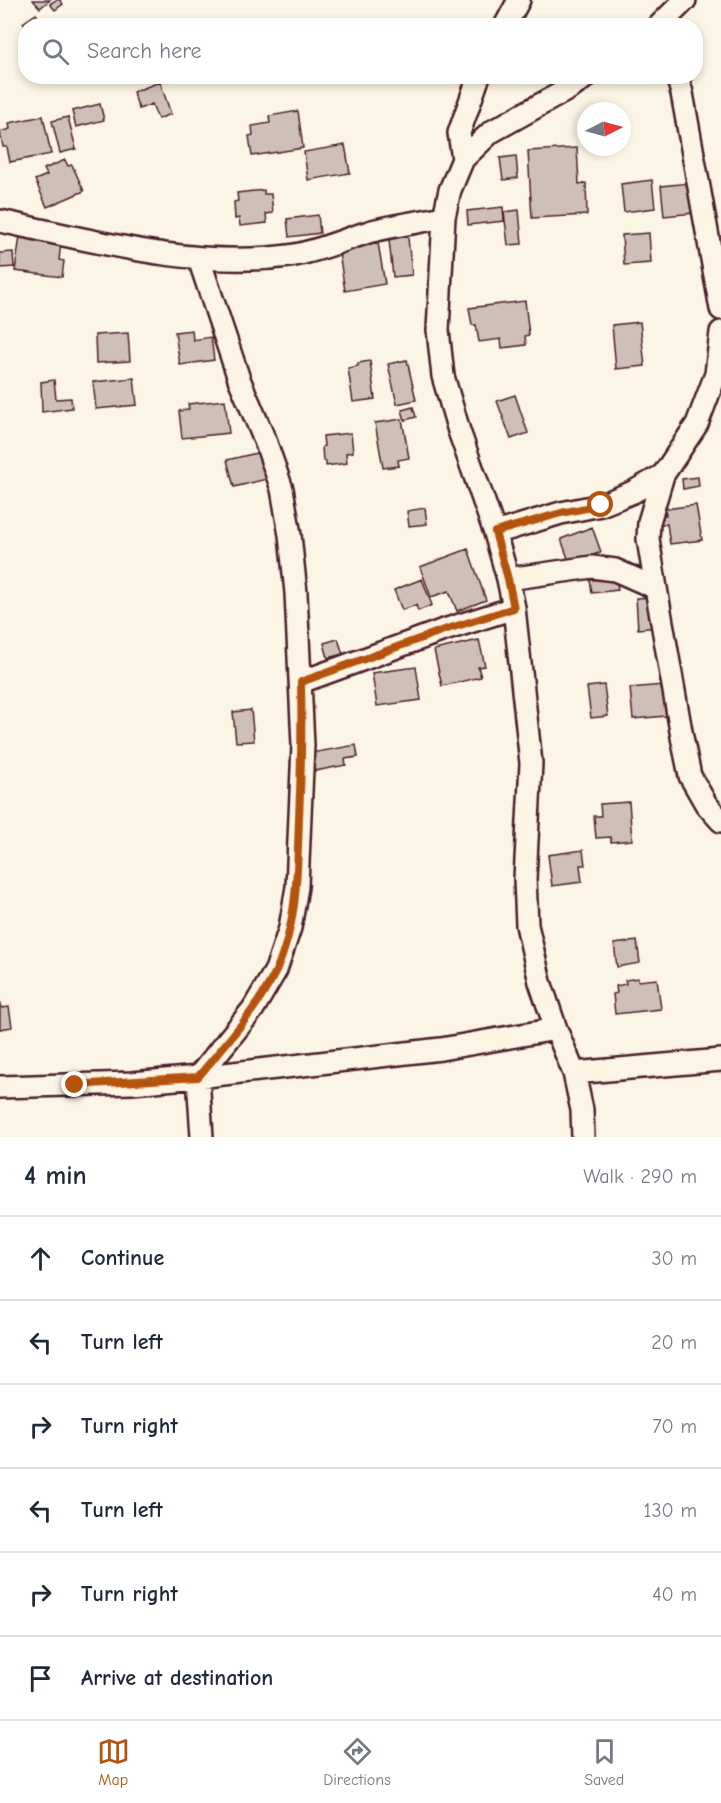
<!DOCTYPE html>
<html lang="en">
<head>
<meta charset="utf-8">
<style>
  :root { --surface:#fff; --page:#f6f6f7; --text:#1f2937; --muted:#747a83; --line:#e0e1e3; --accent:#b45309 }
  body { margin:0; font-family:"Comic Neue",sans-serif; background:var(--page); color:var(--text) }
  .compass { position:absolute; left:577px; top:102px; width:54px; height:54px; border-radius:50%; background:var(--surface); box-shadow:0 3px 9px #0003; rotate:84deg }
  .stop { position:absolute; width:18px; height:18px; margin:-14px; border:4px solid #b45309; border-radius:50%; background:#fff }
  .stop.end { background:#b45309; border-color:#fff; box-shadow:0 2px 6px #0008 }
  .list { margin:0; padding:0; list-style:none }
  h2 { display:flex; justify-content:space-between; align-items:center; height:78px; margin:0; padding:0 24px; font-size:26px }
  h2 small { font-size:20px; font-weight:400; color:var(--muted) }
  .list li { display:grid; grid-template-columns:39px 1fr auto; gap:18px; align-items:center; box-sizing:border-box; height:84px; padding:0 24px; border-top:2px solid var(--line) }
  .list b { display:block; font-size:22px; white-space:nowrap }
  .list em { font-size:20px; font-style:normal; color:var(--muted) }
  .icon { flex:none; width:33px; height:33px; fill:none; stroke:currentColor; stroke-width:2; stroke-linecap:round; stroke-linejoin:round }
  .map { position:relative; flex:none; width:721px; height:1137px; overflow:hidden }
  .search { position:absolute; background:var(--surface); box-shadow:0 3px 9px #0003; left:18px; right:18px; top:18px; height:66px; display:flex; align-items:center; gap:15px; box-sizing:border-box; padding:0 21px; border-radius:24px; color:var(--muted); font-size:22px }
  .sheet { height:582px; background:var(--surface) }
  nav { display:flex; justify-content:space-around; align-items:center; box-sizing:border-box; height:84px; border-top:2px solid var(--line); background:var(--surface); font-size:16px; color:var(--muted) }
  nav a { display:grid; justify-items:center; gap:3px }
  nav .on { color:var(--accent) }
  .map>svg:first-child { display:block }
  .building { fill:#cfc0b7; stroke:#4a1f2b; stroke-width:1.5 }
  .lines { fill:none; stroke-linecap:round; stroke-linejoin:round }
  .minor-casing { stroke:#4a1f2b; stroke-width:26 }
  .minor { stroke:#fcf5e5; stroke-width:21 }
  .route { stroke:#b45309; stroke-width:8 }
</style>
</head>
<body>
<div class="map">
<svg width="721" height="1137" viewBox="0 0 721 1137">
  <rect width="100%" height="100%" fill="#fcf5e5"/>
  <filter id="ink" filterUnits="userSpaceOnUse"><feTurbulence type="fractalNoise" baseFrequency=".0167" numOctaves="2"/><feDisplacementMap in="SourceGraphic" scale="12" xChannelSelector="R" yChannelSelector="G"/><feConvolveMatrix kernelMatrix="1 2 1 2 8 2 1 2 1" color-interpolation-filters="sRGB"/></filter>
  <g filter="url(#ink)">
    <path class="building" d="M33,0H50L40,8Z
      M56,0H60L63,4L55,10L50,4Z
      M36,14L44,26H26V27L23,23Z
      M160,82L171,114L158,119L152,104L139,109L133,92Z
      M100,104L104,120L76,127L72,111Z
      M298,111L303,148L252,156L249,136L253,135L252,126L270,123L269,116Z
      M43,116L51,154L10,162L7,147H3L0,132L10,129L9,123Z
      M68,117L76,149L60,153L52,121Z
      M345,145L350,173L308,180L304,152Z
      M577,148L579,184L586,183L587,215L532,218L528,151Z
      M516,156L518,178L503,180L500,158Z
      M65,160L68,166L72,165L84,191L47,207L35,180L47,175L44,169Z
      M652,180L655,208L624,212L621,184Z
      M690,183L694,213L664,216L661,186Z
      M264,190V194H271L273,213L266,214L267,223L240,226L239,218L235,219L234,202L238,201L237,193Z
      M503,207L504,221L468,225L467,211Z
      M519,210L522,244L508,245L504,212Z
      M318,215L320,233L289,237L287,219Z
      M407,229L412,275L393,277L388,231Z
      M649,233L651,263L624,265L622,235Z
      M20,236L61,242L59,260L64,261L62,277L15,271Z
      M378,243L385,284L345,291L338,246L355,248Z
      M13,252L14,267L0,268V253Z
      M525,301L529,335L525,336L526,345L502,348L501,339L479,342L476,325H472L469,308Z
      M640,322L645,366L616,369L612,325Z
      M192,330L193,340L211,337L214,360L180,365L175,332Z
      M128,333L130,361L96,363L95,335Z
      M407,360L416,400L397,404L388,364Z
      M370,361L375,399L353,402L348,368L358,366V363Z
      M134,378L137,405L96,409L93,382Z
      M54,380L56,399L71,398L72,408L42,412L41,382Z
      M515,395L528,433L511,439L497,401Z
      M225,400L229,433L182,438L179,411L189,409L188,404Z
      M413,407L416,417L405,420L402,410Z
      M402,419L409,458L398,460L399,466L383,468L375,423Z
      M351,433L353,452L346,453L347,463L326,466V461H323L322,447L324,446L323,436Z
      M261,452L267,479L234,487L227,460Z
      M698,477L699,486L683,489L682,479Z
      M696,505L702,540L670,544L667,524L657,526L655,516L666,515L665,509Z
      M425,508L427,524L409,526L407,511Z
      M592,527L601,552L570,564L561,539Z
      M468,549L486,600L457,611L449,591L431,597L420,567Z
      M616,577L618,590L592,593L590,580Z
      M422,579L432,605L418,611L416,605L402,610L394,590Z
      M656,597L658,627L638,629L636,598Z
      M338,639L343,654L328,658L324,643Z
      M479,640L485,666L478,667L481,677L442,686L434,650Z
      M416,667L421,700L377,706L372,673Z
      M604,685L608,716L591,718L587,687Z
      M663,685L666,716L633,719L630,688Z
      M251,710L254,741L236,742L233,712Z
      M356,745L358,757L345,759L346,765L315,771L311,753Z
      M629,802L632,840L611,842V837L596,838L594,816H601L600,804Z
      M583,850L585,865H580L582,882L552,886L548,855Z
      M637,941L640,963L617,967L614,944Z
      M638,978V981L657,979L661,1009L615,1014L613,994L617,993L616,986L626,984L625,980Z
      M0,1001L2,1008L9,1007L12,1027L0,1029Z"/>
    <g class="lines">
      <g class="minor-casing">
        <path id="minor" d="M505,26L519,0
          M659,26L685,0
          M677,76L682,93L721,309
          M463,159L459,133L479,76
          M0,221C95,241 192,269 289,256C318,252 345,239 372,231C396,225 420,222 444,217
          M199,259L239,379L266,443L282,489L290,535L296,593L303,745L297,887L290,928L276,970L253,1009L198,1077L202,1137
          M663,475L649,522L648,539L656,588L682,737L690,776L706,804L721,821
          M495,533L561,513L601,505L633,492L663,475L697,424L716,374L721,332
          M508,579L592,567L615,570L656,588
          M301,682L441,631L514,608
          M574,1073L721,1060
          M0,1087L132,1083L198,1077L441,1049L556,1029
          M583,1137L582,1110L574,1073L556,1029L540,982L527,925L525,879L531,763L514,608L508,579L495,533L459,431L443,376L438,330L444,217L450,190L463,159L491,132L572,87L587,76"/>
      </g>
      <use href="#minor" class="minor"/>
    </g>
  </g>
  <g class="lines" filter="url(#ink)">
    <path class="route" d="M75,1085L198,1077C226,1043 257,1010 276,971C298,923 297,870 299,819C301,773 302,728 301,682L441,631L514,608L508,579L495,532L561,513L601,505"/>
  </g>
</svg>
<svg class="compass" viewBox="-18 -18 36 36"><path d="M0-13l5 13h-10z" fill="#e53935"/><path d="M0 13l5-13h-10z" fill="#747a83"/></svg>
<div class="stop" style="left:601px;top:505px"></div>
<div class="stop end" style="left:75px;top:1085px"></div>
<div class="search"><svg class="icon" aria-label="search" viewBox="0 0 24 24"><circle cx="10" cy="10" r="6"/><path d="M15 15l6 6"/></svg>Search here</div>
</div>
<section class="sheet">
<h2>4 min<small>Walk · 290 m</small></h2>
<ul class="list">
<li><svg class="icon" aria-label="ahead" viewBox="0 0 24 24"><path d="M12 20V5M6 11l6-6 6 6"/></svg><div><b>Continue</b></div><em>30 m</em></li>
<li><svg class="icon" aria-label="left" viewBox="0 0 24 24"><path d="M17 20v-9H6M10 6l-5 5 5 5"/></svg><div><b>Turn left</b></div><em>20 m</em></li>
<li><svg class="icon" aria-label="right" viewBox="0 0 24 24"><path d="M7 20v-9h11M14 6l5 5-5 5"/></svg><div><b>Turn right</b></div><em>70 m</em></li>
<li><svg class="icon" aria-label="left" viewBox="0 0 24 24"><path d="M17 20v-9H6M10 6l-5 5 5 5"/></svg><div><b>Turn left</b></div><em>130 m</em></li>
<li><svg class="icon" aria-label="right" viewBox="0 0 24 24"><path d="M7 20v-9h11M14 6l5 5-5 5"/></svg><div><b>Turn right</b></div><em>40 m</em></li>
<li><svg class="icon" aria-label="arrive" viewBox="0 0 24 24"><path d="M6 21V4h12l-3 4 3 4H6"/></svg><div><b>Arrive at destination</b></div></li>
</ul>
</section>
<nav>
<a class="on"><svg class="icon" aria-label="map" viewBox="0 0 24 24"><path d="M3 6l6-2 6 2 6-2v14l-6 2-6-2-6 2zM9 4v14M15 6v14"/></svg>Map</a>
<a><svg class="icon" aria-label="directions" viewBox="0 0 24 24"><path d="M12 3l9 9-9 9-9-9zM9 14v-3h6M13 9l2 2-2 2"/></svg>Directions</a>
<a><svg class="icon" aria-label="saved" viewBox="0 0 24 24"><path d="M7 4h10v16l-5-4-5 4z"/></svg>Saved</a>
</nav>
</body>
</html>
